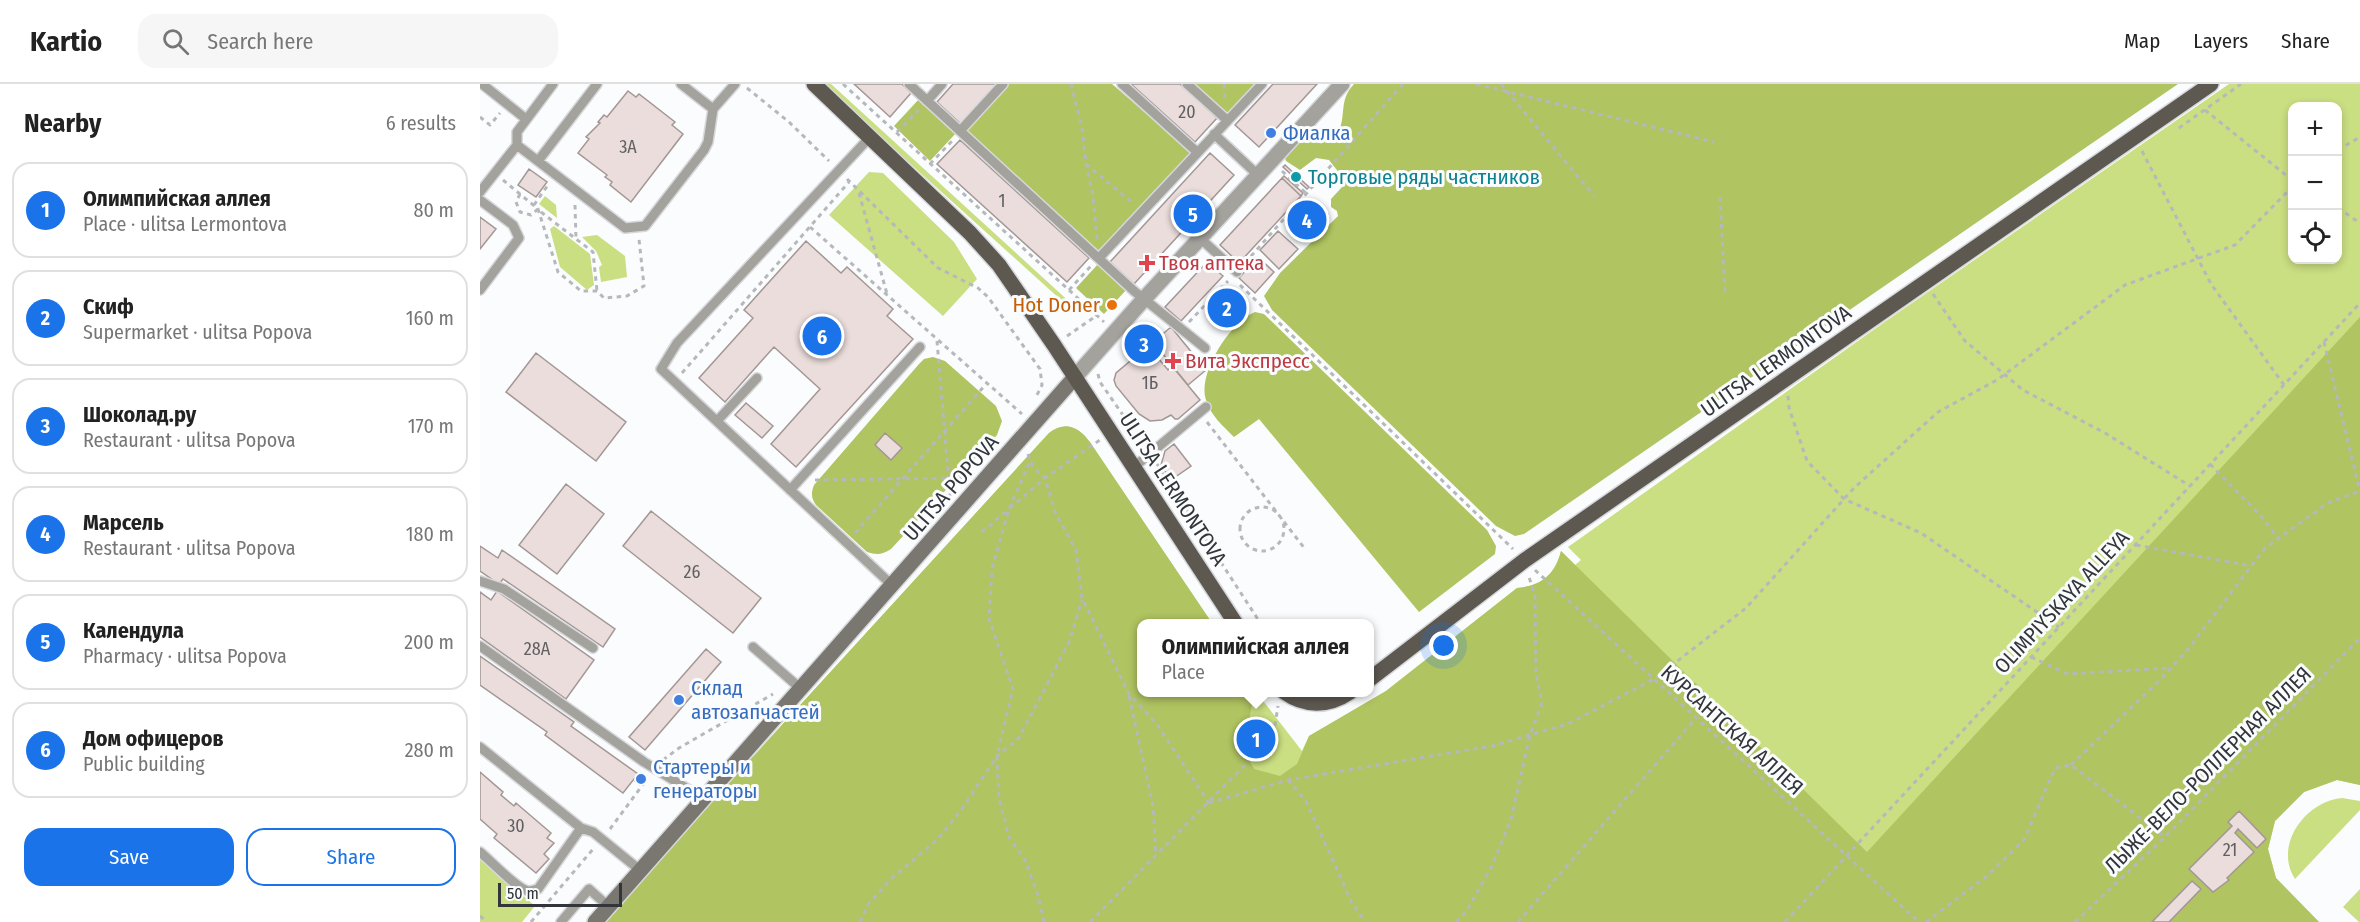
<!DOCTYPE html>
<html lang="en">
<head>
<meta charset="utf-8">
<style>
  :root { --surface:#fff; --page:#f6f6f6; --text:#222; --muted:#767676; --line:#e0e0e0; --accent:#1a73e8 }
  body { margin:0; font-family:"Fira Sans Condensed",sans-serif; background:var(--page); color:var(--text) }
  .controls { position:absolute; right:18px; top:18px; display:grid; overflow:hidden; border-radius:12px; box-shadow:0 3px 9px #0003 }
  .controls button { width:54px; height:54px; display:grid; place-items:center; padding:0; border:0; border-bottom:2px solid var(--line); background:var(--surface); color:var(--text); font:30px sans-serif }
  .scale { position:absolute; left:18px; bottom:15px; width:124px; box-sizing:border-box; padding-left:6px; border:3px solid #323539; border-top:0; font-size:16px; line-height:21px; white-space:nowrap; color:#323539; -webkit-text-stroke:4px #fafcfe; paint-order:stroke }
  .you { position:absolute; left:964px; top:562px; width:21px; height:21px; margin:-15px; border:4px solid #fff; border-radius:50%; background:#1a73e8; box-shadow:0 0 0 9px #1a73e833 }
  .badge { display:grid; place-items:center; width:39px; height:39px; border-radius:50%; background:var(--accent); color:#fff; font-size:20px; font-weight:700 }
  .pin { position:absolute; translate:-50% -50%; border:3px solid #fff; box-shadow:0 2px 6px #0006 }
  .popup { position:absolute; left:657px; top:535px; width:237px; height:78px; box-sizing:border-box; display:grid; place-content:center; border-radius:12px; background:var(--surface); filter:drop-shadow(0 2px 4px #0005); font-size:20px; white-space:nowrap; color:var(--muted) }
  .popup b { font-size:22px; color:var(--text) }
  .popup::after { content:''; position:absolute; left:50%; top:100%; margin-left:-12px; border:12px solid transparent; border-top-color:var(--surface) }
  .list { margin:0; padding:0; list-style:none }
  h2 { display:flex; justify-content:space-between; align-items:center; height:78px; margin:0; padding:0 24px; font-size:26px }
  h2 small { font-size:20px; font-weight:400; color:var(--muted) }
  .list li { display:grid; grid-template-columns:39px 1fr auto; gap:18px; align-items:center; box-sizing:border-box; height:96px; margin:0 12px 12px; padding:0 12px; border:2px solid var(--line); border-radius:18px }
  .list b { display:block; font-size:22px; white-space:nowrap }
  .list p { margin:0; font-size:20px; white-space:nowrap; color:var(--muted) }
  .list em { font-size:20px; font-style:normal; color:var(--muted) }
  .actions { display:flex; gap:12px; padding:18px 24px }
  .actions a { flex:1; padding:14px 0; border:2px solid var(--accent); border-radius:18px; text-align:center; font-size:21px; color:var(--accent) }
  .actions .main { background:var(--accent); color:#fff }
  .icon { flex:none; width:33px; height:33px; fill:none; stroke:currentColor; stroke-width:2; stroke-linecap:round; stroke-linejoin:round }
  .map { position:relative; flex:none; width:1880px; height:838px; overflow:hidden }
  header { display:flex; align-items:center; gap:36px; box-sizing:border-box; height:84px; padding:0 30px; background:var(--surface); border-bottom:2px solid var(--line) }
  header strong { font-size:28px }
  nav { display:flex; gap:33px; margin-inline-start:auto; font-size:21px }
  .search { width:420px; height:54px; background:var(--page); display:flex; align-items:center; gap:15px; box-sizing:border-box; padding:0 21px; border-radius:18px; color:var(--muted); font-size:22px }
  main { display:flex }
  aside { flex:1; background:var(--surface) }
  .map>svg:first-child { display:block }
  .green { fill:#cade82; fill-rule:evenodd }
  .forest { fill:#b0c461 }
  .building { fill:#eadddb; stroke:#a39795; stroke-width:1.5 }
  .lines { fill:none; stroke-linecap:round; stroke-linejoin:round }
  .lane-casing { stroke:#d6d8db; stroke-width:12 }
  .street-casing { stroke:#d6d8db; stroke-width:18 }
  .secondary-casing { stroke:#d6d8db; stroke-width:18 }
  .primary-casing { stroke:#d6d8db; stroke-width:18 }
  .path { stroke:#b6b8bb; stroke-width:3; stroke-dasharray:4.5 4.5; stroke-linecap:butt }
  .lane { stroke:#a4a29d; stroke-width:9 }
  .street { stroke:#a4a29d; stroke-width:15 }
  .secondary { stroke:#7a7771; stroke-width:15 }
  .primary { stroke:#5d5951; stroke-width:15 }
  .shop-dot { fill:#3f7fe0; stroke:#fafcfe; stroke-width:2 }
  .culture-dot { fill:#0f9aa8; stroke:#fafcfe; stroke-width:2 }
  .health-dot { fill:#e0444e; stroke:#fafcfe; stroke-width:2 }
  .food-dot { fill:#e8710a; stroke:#fafcfe; stroke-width:2 }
  .labels { text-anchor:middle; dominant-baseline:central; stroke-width:6; stroke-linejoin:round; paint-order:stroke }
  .number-label { font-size:18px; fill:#605f62 }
  .shop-label { font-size:21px; fill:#366cbe; stroke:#fafcfe; text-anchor:start }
  .culture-label { font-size:21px; fill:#0d838f; stroke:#fafcfe; text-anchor:start }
  .health-label { font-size:21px; fill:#be3a42; stroke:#fafcfe; text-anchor:start }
  .food-label { font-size:21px; fill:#c56008; stroke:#fafcfe; text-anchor:end }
  .street-label { font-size:21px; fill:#323539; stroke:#fafcfe }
</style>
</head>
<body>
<header>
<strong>Kartio</strong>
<div class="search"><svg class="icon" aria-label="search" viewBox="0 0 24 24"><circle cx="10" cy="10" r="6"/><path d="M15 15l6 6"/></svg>Search here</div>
<nav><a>Map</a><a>Layers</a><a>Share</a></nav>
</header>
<main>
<aside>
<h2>Nearby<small>6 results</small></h2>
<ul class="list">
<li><span class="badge">1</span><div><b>Олимпийская аллея</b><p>Place · ulitsa Lermontova</p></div><em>80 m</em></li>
<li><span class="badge">2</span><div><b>Скиф</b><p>Supermarket · ulitsa Popova</p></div><em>160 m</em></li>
<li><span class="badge">3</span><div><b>Шоколад.ру</b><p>Restaurant · ulitsa Popova</p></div><em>170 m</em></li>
<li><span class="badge">4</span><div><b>Марсель</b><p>Restaurant · ulitsa Popova</p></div><em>180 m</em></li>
<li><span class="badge">5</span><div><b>Календула</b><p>Pharmacy · ulitsa Popova</p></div><em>200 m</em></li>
<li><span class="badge">6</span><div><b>Дом офицеров</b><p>Public building</p></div><em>280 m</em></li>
</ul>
<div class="actions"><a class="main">Save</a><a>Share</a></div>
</aside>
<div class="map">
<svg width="1880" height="838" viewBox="0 0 1880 838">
  <rect width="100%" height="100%" fill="#fafcfe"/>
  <path class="green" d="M342,0H351L594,222L591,225Z
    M1749,0H1880V701L1857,696L1824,708L1795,737L1788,765L1796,794L1839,838L259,688L569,349C582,339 594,341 605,352L732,539L662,540V608L777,609L822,667L829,652L906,607L1037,504C1061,502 1075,491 1081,467L1095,481L1101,476L1088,463L1406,237ZM1812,22H1858V176H1812Z
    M389,88L403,89L474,158L497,195L463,232L349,131Z
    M65,112L76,121L77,134L59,120Z
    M74,142L110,170L114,201L107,206L80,183L70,145Z
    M117,151L145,172L147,193L121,198L119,183L122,181L116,167L102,153Z
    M1862,714L1880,717V726L1815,795C1793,761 1826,717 1862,714Z
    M0,774L55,822L42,838H0Z
    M1880,805V838H1879L1863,823Z"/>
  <path class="forest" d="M529,0H632L711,68L620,171L486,47Z
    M713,0H778L748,32Z
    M874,0H1698L1044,450L1035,452L1016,442L792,226L784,212L800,189L858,132L857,127L851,123V115L863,102L860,90L849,76L836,74L820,86L806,77L804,71L818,56L829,49L842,56L858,49C867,31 858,17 874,0Z
    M440,14L477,48L450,77L414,42Z
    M619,179L647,205L624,230L596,204Z
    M775,228L784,230L1007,446L1016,462L1015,470L939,528L779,335L754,353C743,342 731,332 726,316C717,290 750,238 775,228Z
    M1880,233V701L1857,696L1824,708L1795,737L1788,765L1796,794L1839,838H125L259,688L569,349C585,336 599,343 610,358L732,539L662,540V608L774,609L769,637L761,661L774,685L800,692L817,680L829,652L906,607L1037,504C1061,502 1075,491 1081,467L1387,768Z
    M453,273L465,277L516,322L522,337L517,351L411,465C402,471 396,471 387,468L336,421C331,414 331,409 334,401L439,280L444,275Z"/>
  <path class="building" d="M374,0H422L431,9L410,33Z
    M473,0H517L481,40L457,18Z
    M651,0H700L737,34L715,58Z
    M793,0H837L779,63L755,41Z
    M148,7L156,13L159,10L195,38L192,41L203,50L151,118L130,101L132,98L125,93L127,91L98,69L109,55L106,53L120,39L118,38L124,31L127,33Z
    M480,56L609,174L587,198L457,80Z
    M730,69L754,91L654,200L630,178Z
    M805,81L829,103L827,105L803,83Z
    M49,85L67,98L56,113L38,101Z
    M804,92L823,109L821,112L802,94Z
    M802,94L821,112L759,179L740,161Z
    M831,115L848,130L824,156L807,141Z
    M0,133L16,145L0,165Z
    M798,147L818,165L799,185L780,166Z
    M326,157L361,189L367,183L413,225L407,232L433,255L316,383L291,360L340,305L294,263L245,318L219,294L273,234L264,226Z
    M778,173L794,188L775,209L759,194Z
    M727,178L743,192L701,237L685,223Z
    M750,207L764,220L744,241L730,228Z
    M691,243L726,286L708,301L673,258Z
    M668,262L688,286L692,282L720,316L698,335H695L691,331L682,336L670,337L659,330L636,302L634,296L636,289Z
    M56,269L146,338L116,377L26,308Z
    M266,319L293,342L282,354L255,331Z
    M405,349L422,364L411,376L395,361Z
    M694,360L711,382L691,396L681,381L685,367Z
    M86,400L124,430L77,490L39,461Z
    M171,427L281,514L253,549L143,462Z
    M0,462L18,474L22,466L135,545L123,563L23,495L19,500L0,487Z
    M17,507L114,576L86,615L0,553V508L11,516Z
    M226,565L241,578L165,666L149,653Z
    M0,572L94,638L91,642L158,690L143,709L65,651L67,648L0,601Z
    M0,688L23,708L21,711L34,722L36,719L71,749L67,754L74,759L64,770L69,775L56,789L14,754L17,750L0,735Z
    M161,689L166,693L160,701L155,697Z
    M1759,727L1786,755L1777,764L1758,745L1755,749L1774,768L1747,794L1749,796L1733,808L1709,785L1752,742L1748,738Z
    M1712,797L1721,805L1689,838H1672Z"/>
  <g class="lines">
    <g class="lane-casing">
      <path id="lane" d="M2,0L46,35
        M429,0L654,207L725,264
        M642,0L717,68
        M707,0L747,36
        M447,17L462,0
        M233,25L255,0
        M480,47L523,0
        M734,50L779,92
        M391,52L197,259L181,285L413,502
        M37,61L145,144L165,142L224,66L228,58L233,25L201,0
        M58,77L117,0
        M0,108L37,61V48L73,0
        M0,116L33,141L39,154L0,206
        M721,155L757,188
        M619,174L782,0
        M237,337L277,294
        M654,383L726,323
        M310,406L440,263
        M0,497L24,505L113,564
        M0,562L164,678L224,715
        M273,563L321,605
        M0,663L101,744L113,748L161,787
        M0,768C11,777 36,804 48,807C52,807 54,806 58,805L101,744
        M81,838L109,805L129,823"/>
    </g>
    <g class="street-casing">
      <path id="street" d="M595,293L664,215L862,0"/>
    </g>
    <g class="secondary-casing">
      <path id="secondary" d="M115,838L595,293"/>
    </g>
    <g class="primary-casing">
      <path id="primary" d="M334,0L490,149L519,181L574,261L756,540
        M890,595L1045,476L1731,0
        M804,608C825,623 848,623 870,608"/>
    </g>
    <path class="path" d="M363,0L624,238
      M591,0L602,44L606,79L613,112L617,155
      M744,0L745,16
      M996,0L1234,58
      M1021,0L1114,112
      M267,4L309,38L349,77
      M1725,26L1812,96
      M0,33L10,41L20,29
      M1699,44L1761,0
      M417,48L439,26
      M1858,66L1880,53
      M1662,67L1731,200L1804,301
      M450,80L472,57
      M606,80L654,120
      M802,87L827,110
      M367,95L458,184L498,204L508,213L560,285L562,301L557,311
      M23,96L58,125L78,188L101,207H117L124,214L147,212L164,202L159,155
      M379,109L407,210
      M40,110L36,118L40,128L51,131L58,125
      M1240,113L1245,210
      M54,121L68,101
      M95,121L96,155
      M1858,124L1880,139
      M61,128L113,168L117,207
      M330,143L542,330
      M765,179L923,0
      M760,201L1033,465
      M589,206L611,182
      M1453,210L1485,257L1543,306L1625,349L1710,402
      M709,238L748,197
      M587,252L616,232
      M457,257L470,412
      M1844,258L1880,408
      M202,289L369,98
      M618,290L620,298L663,360
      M1308,312L1309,324L1327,377L1364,415L1441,449L1579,543
      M727,338L825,465
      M548,370L553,383L565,394L575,428L596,466L602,514L649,610L676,639L729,719
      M677,380L781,540
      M1730,380L1781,432L1798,454
      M335,396L484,394
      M760 445a22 22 0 1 1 44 0a22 22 0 1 1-44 0Z
      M502,448L529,425L550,377
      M375,449L507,299
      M1656,461L1772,482
      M1055,486L1439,838
      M1551,573L1588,590L1689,584
      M649,612L673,722L676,771
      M183,676L199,664L293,610
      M1591,681L1680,596L1709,564L1785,464L1848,419L1880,407
      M808,696L826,717L872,819L885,838
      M729,719L808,696L1012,662L1088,640L1174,595L1266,524L1374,404L1458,328L1517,296L1645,201L1755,161L1812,103
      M130,745L167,695
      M0,832L7,838
      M51,838L114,764
      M380,838L389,819L412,794L458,755L482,725L517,672L539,654L589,558L602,516
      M564,838L558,811L545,776L529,753L519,715L517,672L533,605L509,535L512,485L529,425L565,394L620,356
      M610,838L764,682L795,641L798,622
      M976,838L986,828L1012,782L1031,735L1050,651L1062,619L1056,591L1055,512L1049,493
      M1038,838L1216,634
      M1305,838L1880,219
      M1446,838L1507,792L1544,756L1575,684L1591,681L1685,753
      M1595,838L1685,753L1880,554"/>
    <use href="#lane" class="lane"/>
    <use href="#street" class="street"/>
    <use href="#secondary" class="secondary"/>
    <use href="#primary" class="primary"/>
  </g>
  <g class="shop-dot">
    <circle cx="791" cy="49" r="6"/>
    <circle cx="199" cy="616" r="6"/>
    <circle cx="161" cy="695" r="6"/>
  </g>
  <circle class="culture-dot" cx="816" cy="93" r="6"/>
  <g class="health-dot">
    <path d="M664 170h6v6h6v6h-6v6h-6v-6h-6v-6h6z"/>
    <path d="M690 268h6v6h6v6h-6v6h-6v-6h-6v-6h6z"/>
  </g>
  <circle class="food-dot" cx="632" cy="221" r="6"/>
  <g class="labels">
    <g class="number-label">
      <text x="707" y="28">20</text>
      <text x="148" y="63">3А</text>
      <text x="522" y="117">1</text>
      <text x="670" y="299">1Б</text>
      <text x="212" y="488">26</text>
      <text x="57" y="565">28А</text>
      <text x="36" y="742">30</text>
      <text x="1750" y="766">21</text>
    </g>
    <g class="shop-label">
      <text x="803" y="49">Фиалка</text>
      <text x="211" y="604">Склад<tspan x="211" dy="24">автозапчастей</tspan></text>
      <text x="173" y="683">Стартеры и<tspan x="173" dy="24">генераторы</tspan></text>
    </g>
    <g class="culture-label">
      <text x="828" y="93">Торговые ряды частников</text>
    </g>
    <g class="health-label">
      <text x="679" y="179">Твоя аптека</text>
      <text x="705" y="277">Вита Экспресс</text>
    </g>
    <g class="food-label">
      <text x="620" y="221">Hot Doner</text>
    </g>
    <g class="street-label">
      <text transform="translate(1296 277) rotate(-35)">ULITSA LERMONTOVA</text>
      <text transform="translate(471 404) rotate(-49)">ULITSA POPOVA</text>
      <text transform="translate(693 405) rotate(57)">ULITSA LERMONTOVA</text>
      <text transform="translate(1582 518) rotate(-47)">OLIMPIYSKAYA ALLEYA</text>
      <text transform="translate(1252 646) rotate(42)">КУРСАНТСКАЯ АЛЛЕЯ</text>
      <text transform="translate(1728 686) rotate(-45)">ЛЫЖЕ-ВЕЛО-РОЛЛЕРНАЯ АЛЛЕЯ</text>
    </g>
  </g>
</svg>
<div class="controls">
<button>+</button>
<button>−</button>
<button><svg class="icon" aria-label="locate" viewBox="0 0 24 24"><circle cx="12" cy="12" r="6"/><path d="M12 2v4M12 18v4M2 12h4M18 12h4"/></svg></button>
</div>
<div class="scale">50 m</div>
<div class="you"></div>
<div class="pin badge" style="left:776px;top:655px">1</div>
<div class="popup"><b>Олимпийская аллея</b>Place</div>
<div class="pin badge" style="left:747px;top:224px">2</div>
<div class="pin badge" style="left:664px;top:260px">3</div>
<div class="pin badge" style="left:827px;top:136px">4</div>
<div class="pin badge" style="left:713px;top:130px">5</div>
<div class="pin badge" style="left:342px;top:252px">6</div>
</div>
</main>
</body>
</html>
